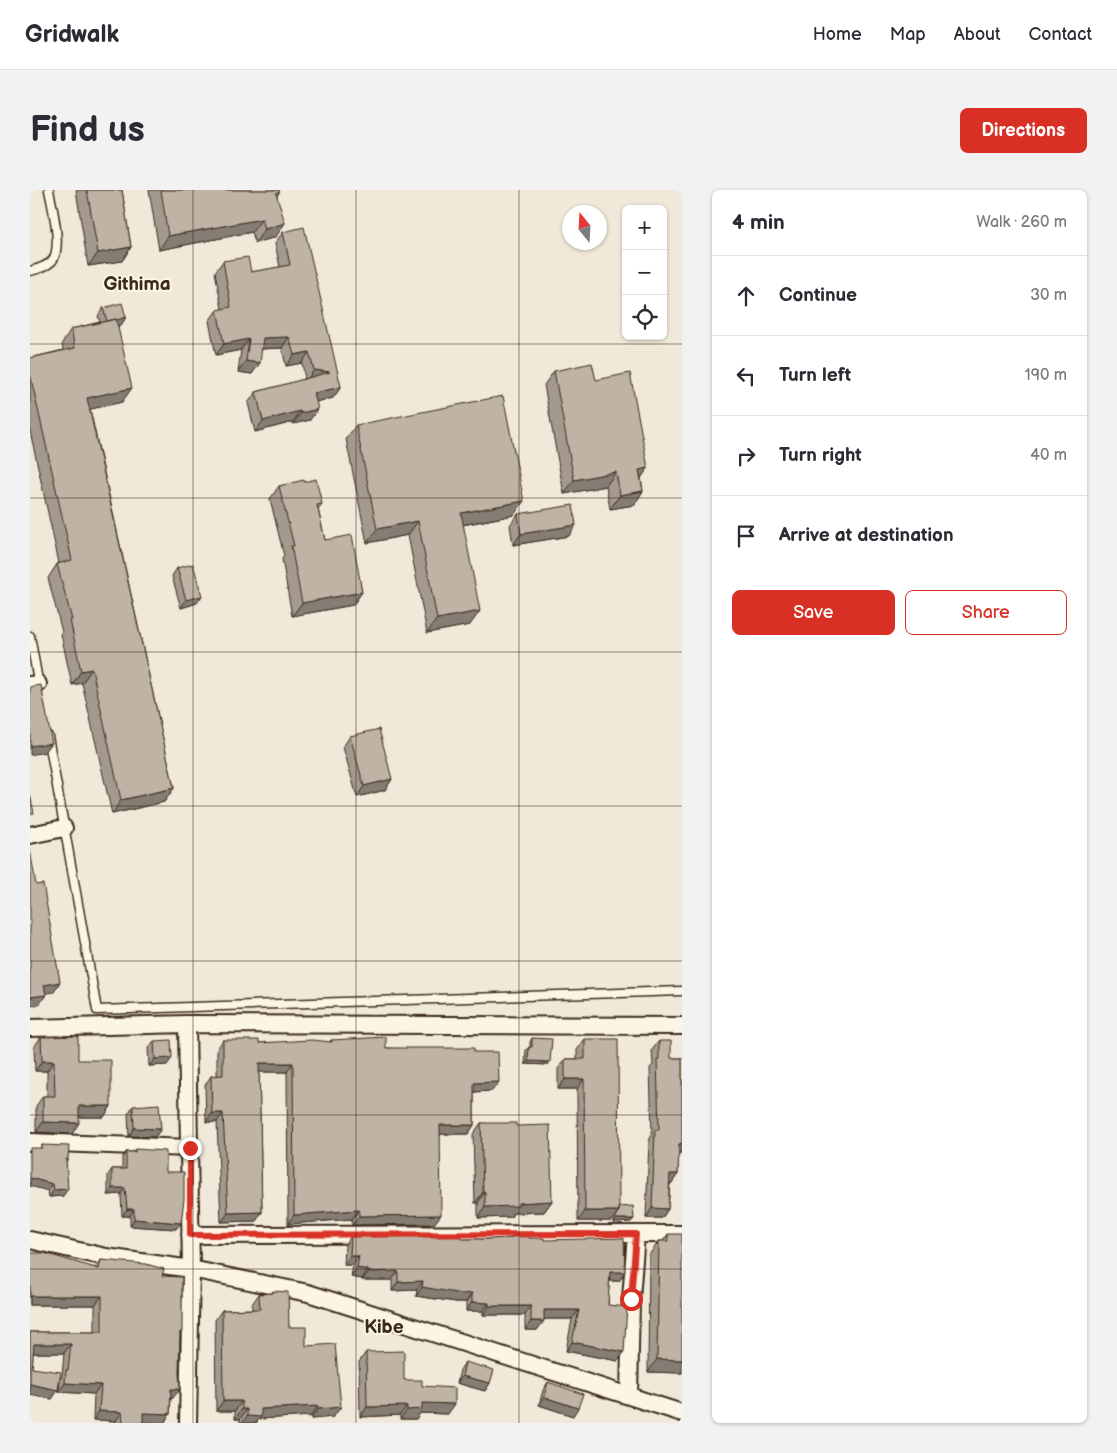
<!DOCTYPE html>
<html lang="en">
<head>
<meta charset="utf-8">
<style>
  :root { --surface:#fff; --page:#f2f2f3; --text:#2b2b33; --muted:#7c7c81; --line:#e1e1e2; --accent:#d93025 }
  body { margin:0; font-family:"Balsamiq Sans",sans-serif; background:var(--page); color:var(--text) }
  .controls { position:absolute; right:15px; top:15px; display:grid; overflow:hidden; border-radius:8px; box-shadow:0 1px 4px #0004 }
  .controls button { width:45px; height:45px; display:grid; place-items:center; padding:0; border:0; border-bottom:1px solid var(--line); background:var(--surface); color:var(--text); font:25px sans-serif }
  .compass { position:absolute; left:532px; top:15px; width:45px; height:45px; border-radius:50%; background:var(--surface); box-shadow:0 1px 4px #0004; rotate:342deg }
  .stop { position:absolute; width:15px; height:15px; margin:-11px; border:4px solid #d93025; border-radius:50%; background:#fff }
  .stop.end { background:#d93025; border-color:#fff; box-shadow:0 1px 5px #0008 }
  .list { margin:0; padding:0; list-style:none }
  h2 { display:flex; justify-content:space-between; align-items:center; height:65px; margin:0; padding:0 20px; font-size:21px }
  h2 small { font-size:16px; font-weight:400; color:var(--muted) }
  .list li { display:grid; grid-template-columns:32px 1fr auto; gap:15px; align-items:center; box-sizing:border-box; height:80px; padding:0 20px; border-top:1px solid var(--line) }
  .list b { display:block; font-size:19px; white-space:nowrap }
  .list em { font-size:16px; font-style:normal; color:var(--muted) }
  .actions { display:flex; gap:10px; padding:15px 20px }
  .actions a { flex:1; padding:11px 0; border:1px solid var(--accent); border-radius:8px; text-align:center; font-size:18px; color:var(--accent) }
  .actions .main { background:var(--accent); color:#fff }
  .icon { flex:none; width:28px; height:28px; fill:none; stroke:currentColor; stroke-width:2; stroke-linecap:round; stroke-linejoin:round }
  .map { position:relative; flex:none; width:652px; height:1233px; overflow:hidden; border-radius:8px }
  header { display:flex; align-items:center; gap:30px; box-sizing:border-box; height:70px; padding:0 25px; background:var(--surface); border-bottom:1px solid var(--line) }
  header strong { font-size:24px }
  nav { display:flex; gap:28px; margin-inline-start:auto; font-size:18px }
  .intro { display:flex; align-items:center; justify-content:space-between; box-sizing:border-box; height:120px; padding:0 30px }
  h1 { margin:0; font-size:35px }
  .button { padding:12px 22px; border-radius:8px; background:var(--accent); color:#fff; font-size:18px; font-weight:700 }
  main { display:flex; gap:30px; padding:0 30px }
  aside { flex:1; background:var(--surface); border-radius:8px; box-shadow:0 1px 4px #0004 }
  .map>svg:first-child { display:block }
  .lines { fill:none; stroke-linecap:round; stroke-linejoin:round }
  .lane-casing { stroke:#3b2a1e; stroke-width:11 }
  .street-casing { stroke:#3b2a1e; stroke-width:20 }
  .lane { stroke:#fcf5e5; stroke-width:8 }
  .street { stroke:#fcf5e5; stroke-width:16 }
  .wall { fill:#a39a8d; stroke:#3b2a1e; fill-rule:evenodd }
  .shaded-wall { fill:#857d73; stroke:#3b2a1e }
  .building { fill:#beb3a4; stroke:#3b2a1e }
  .route { stroke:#d93025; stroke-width:6 }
  .grid { fill:none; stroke:#3b2a1e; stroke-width:1; stroke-opacity:0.55 }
  .labels { text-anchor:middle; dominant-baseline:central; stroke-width:4; stroke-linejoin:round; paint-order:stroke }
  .quarter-label { font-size:19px; font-weight:bold; fill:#3b2a1e; stroke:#fcf5e5 }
</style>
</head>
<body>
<header>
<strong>Gridwalk</strong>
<nav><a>Home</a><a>Map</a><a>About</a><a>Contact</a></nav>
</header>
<div class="intro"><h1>Find us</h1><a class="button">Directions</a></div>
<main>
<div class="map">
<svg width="652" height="1233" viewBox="0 0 652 1233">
  <rect width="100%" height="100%" fill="#f0e9d9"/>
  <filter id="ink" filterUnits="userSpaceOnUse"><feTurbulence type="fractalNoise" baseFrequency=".02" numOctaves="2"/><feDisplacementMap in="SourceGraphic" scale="10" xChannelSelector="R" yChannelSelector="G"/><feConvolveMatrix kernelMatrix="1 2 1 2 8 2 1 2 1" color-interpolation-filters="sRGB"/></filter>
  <g filter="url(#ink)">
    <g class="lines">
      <g class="lane-casing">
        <path id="lane" d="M0,81C8,79 16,77 22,71C33,58 22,16 19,0
          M0,446L9,496
          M18,546L67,820L652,801"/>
      </g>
      <g class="street-casing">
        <path id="street" d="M0,495L8,494
          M0,645L34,638
          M157,834L161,1079L158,1233
          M0,838L157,834L652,836
          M0,952L159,958
          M160,1045L652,1044
          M0,1050L76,1067L161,1079L278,1103L652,1223
          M599,1206L601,1109L606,1044"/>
      </g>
      <use href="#lane" class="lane"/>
      <use href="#street" class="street"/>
    </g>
    <path class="wall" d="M46,0H92L101,57L92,71L58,76Z
      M119,0H249V3L247,6L246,47L225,53L222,42L129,60Z
      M253,42L311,197L303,208L286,212L280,230L263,234V232L225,242L218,213L226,202L275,189L272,173L256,176L252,158L232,159L222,184L208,182L211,160L186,165L179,131L187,120L192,119L185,82L193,71L221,82L250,77L245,53Z
      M73,118L96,127L91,135L88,136L92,212L60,219L144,598L134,612L82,624L52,493L42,495L31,444L32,442L18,388L27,374L29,373L0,241V168L33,160L32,153L41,139L70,132L68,126Z
      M524,181L566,190L618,278L611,288L613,301L604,315L580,319L576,296L534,304L514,195Z
      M326,235L484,325L433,335L440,435L397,443L378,345L337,353L316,249Z
      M274,292L292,314L288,319L295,350L332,402L323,415L262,426L252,369L254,366L240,309L249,296Z
      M488,324L539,346L483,355L480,335Z
      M147,378L167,413L151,418L142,386Z
      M320,546L362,589L355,600L327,607L313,557Z
      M11,847L48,870L81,916L74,927H49L42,944L6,942V916L13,906H17V881H5L4,857Z
      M502,848L518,875L495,874L496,860L499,857H500V852Z
      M555,849L589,1017L604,1029L601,1032L583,1033V1029L581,1031H548L547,899H528V879L535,869H547V860Z
      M193,850L229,853L300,852L301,850L356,858L444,862L462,901L444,902V935L438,944H410L404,1034L322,1035V1029L258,1034L257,882H229L232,1022L226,1031L191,1032L187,932H176L175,895L181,886H187V859Z
      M124,851L137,875L119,876L118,858Z
      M629,851L641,868H652V963H648V984L641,994H640L638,1019L632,1028H616L619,950L622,945L620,878L623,875L622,860Z
      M103,916L131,939L125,947L99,946L98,924Z
      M451,933L486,936L522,1011L514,1022L483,1023L481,1027L448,1028V1013H445L443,944Z
      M12,955L38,969L36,972L33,1006L19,1007L18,1001L10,958Z
      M105,959L136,982L146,1039L100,1036V1026H92L91,1004L78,1005V985L82,979H92V968L96,962H103Z
      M638,1044L652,1183L618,1182L619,1065L629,1051H633Z
      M321,1046L431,1049H458L480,1048L482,1046L499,1048L514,1050L595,1082L589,1091H579L578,1115L594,1162L588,1171L536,1161L542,1129H514L507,1140H495V1125H453V1121H436V1112H426L386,1106L387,1100L362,1101V1090H332V1089L321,1087L323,1075H314L315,1055Z
      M0,1063L65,1078L71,1070L132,1086L150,1145L143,1208H141L140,1224L134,1233L113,1232V1233H86V1231L63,1230L64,1204L29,1202L30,1190L28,1200L22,1209L0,1205V1142H65V1115H0ZM3,1163H34L32,1186L30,1189L2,1178Z
      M243,1101L259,1137L276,1156L303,1227L281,1229V1226L229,1229L226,1233H210V1229H205V1221H186L185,1130L192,1120L222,1119V1114L229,1104L242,1103Z
      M336,1162L374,1190L392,1196L418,1224L390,1223L386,1229H370V1225L330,1227L329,1172Z
      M435,1172L460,1193L455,1201L427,1193L430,1180Z
      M518,1192L543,1226L509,1215L513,1200Z"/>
    <path class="shaded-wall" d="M232,29L222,42L129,60L138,46Z
      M255,33L246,47L225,53L235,39Z
      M101,57L92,71L58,76L68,63Z
      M96,127L91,135L72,140L77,132Z
      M259,147L252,158L226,159L233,148Z
      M219,149L211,160L186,165L194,154Z
      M279,162L272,173L256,176L264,165Z
      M216,171L230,173L222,184L208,182Z
      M284,180L300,182L276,191Z
      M311,197L303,208L276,214L284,203Z
      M102,198L92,212L48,222L57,208Z
      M288,219L280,230L263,234L271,223Z
      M270,221L263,232L225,242L233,231Z
      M618,278L608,292L609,280Z
      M586,282L576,296L534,304L544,290Z
      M613,301L604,315L580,319L590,305Z
      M494,311L484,325L421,337L431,323Z
      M388,331L378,345L337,353L347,339Z
      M546,335L539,346L483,355L491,344Z
      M332,402L323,415L262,426L272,413Z
      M172,406L167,413L151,418L156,410Z
      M450,421L440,435L397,443L407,429Z
      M62,479L52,493L42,495L51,481Z
      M22,553L15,562L0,565V556Z
      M362,589L355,600L327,607L334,596Z
      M144,598L134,612L82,624L91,610Z
      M30,792L24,802L7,805L14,795Z
      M16,805L9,815L0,816V807Z
      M142,868L137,875L119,876L125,869Z
      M12,871H24L17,881H5Z
      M498,871L520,872L518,875L495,874Z
      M229,873H263L257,882H222Z
      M535,889H554L547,899H528Z
      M469,892L462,901L438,902L444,893Z
      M49,916H81L74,927H42Z
      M182,923H193L187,932H176Z
      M13,932L49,933L42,944L6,942Z
      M410,935H444L438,944H403Z
      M104,938L131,939L125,947L99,946Z
      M652,953V963H642L649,954Z
      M640,984H648L641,994H633Z
      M0,988L23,994L18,1001L0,996Z
      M82,998H95L91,1004L78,1005Z
      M38,999L33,1006L19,1007L24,1000Z
      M453,1002H455L448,1013H445Z
      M522,1011L514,1022L483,1023L481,1027L448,1028L455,1017L488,1013Z
      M622,1018L638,1019L632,1028H616Z
      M97,1019H104L100,1026H92Z
      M329,1020L322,1029L258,1034L264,1025Z
      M555,1021H589L581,1031H548Z
      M232,1022L226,1031L191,1032L198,1023Z
      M411,1025L404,1034L322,1035L329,1026Z
      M104,1029L151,1033L146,1039L100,1036Z
      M586,1029H604L601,1032L583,1033Z
      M320,1066H329L323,1075H314Z
      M327,1078L338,1080L332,1089L321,1087Z
      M368,1081L362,1090H332L339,1082Z
      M580,1082H595L589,1091H574Z
      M393,1091L387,1100L362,1101L368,1092Z
      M392,1097L442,1103L436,1112H426L386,1106Z
      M0,1106H72L65,1115H0Z
      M442,1112L459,1113L453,1121H436Z
      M459,1116H501L495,1125H453Z
      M514,1120H549L542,1129H508Z
      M501,1131H514L507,1140H495Z
      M542,1152L594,1162L588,1171L536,1161Z
      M4,1154H41L34,1163H0Z
      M627,1169L652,1170V1183L618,1182Z
      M432,1186L460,1193L455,1201L427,1193Z
      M35,1193L71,1195L64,1204L29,1202Z
      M0,1194L28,1200L22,1209L0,1205Z
      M141,1199H150L143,1208H135Z
      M514,1207L548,1218L543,1226L509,1215Z
      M193,1211H212L205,1221H186Z
      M392,1213L425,1214L418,1224L390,1223L386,1229H370L377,1220Z
      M288,1216L281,1226L229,1229L226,1233H212L217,1226L231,1219Z
      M377,1216L370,1225L330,1227L337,1217Z
      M311,1217L303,1227L281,1229L288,1219Z
      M212,1219H217L210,1229H205Z
      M69,1221L92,1222L86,1231L63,1230Z
      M113,1223L140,1224L134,1233L106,1232Z"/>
    <path class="building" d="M57,0H92L101,57L68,63Z
      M131,0H249V3H246L255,33L235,39L232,29L138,46Z
      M274,37L311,197L284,203L288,219L271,223L270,221L233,231L226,202L300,182L284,180L279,162L264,165L259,147L233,148L230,173L216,171L219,149L194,154L187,120L201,117L193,71L218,67L221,82L260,75L253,42Z
      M92,113L96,127L87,130L86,129L77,131L73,118Z
      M86,129L102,198L57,208L144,598L91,610L62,479L51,481L40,430H42L27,374L42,370L0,184V168L45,158L41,139Z
      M562,173L566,190L600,183L618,278L609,280L613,301L590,305L586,282L544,290L524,181Z
      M473,206L494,311L431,323L450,421L407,429L388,331L347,339L326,235Z
      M286,289L292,314L287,315L295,350L322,345L332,402L272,413L261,356H264L249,296L274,290V292Z
      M543,315L546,335L491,344L488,324Z
      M163,374L172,406L156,410L147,378Z
      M11,495L22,553L0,556V497Z
      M349,539L362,589L334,596L320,546Z
      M0,604L4,623L0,624Z
      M0,659L6,695L13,694L30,792L14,795L16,805L0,807Z
      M48,846V870H81V916H49V933L13,932V906H25L24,871H12L11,847Z
      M356,847V858H444V862H468L469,892L444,893V935H410L411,1025L329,1026V1020L264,1025L263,873H229L232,1022L198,1023L193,923H182L181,886L193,885V850H229V853L281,850L302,852L301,850Z
      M502,848L522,849L520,872L498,871L499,857H502Z
      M555,849H588L589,1021H555L554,889H535V869H555Z
      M141,850L142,868L125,869L124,851Z
      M629,851H641V868H652V953L649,954L648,984H640L638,1019L622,1018L625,940H629L627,869H629Z
      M129,914L131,939L104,938L103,916Z
      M451,933H486V936L520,935L522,1011L488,1013V1016L455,1017V1002H453Z
      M12,955L39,956L38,969H36L38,999L24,1000L23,994L0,988V958H12Z
      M105,959L136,961V982H154V1009L151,1033L104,1029V1019H97L95,998H82V979H96V962H105Z
      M603,1016L604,1029H586V1025L589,1021V1017Z
      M638,1044H652V1170L627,1169L629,1051H638Z
      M321,1046H431V1049H458L482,1048V1046H499V1048H514V1050L594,1048L595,1082H580L578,1115L597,1117L594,1162L542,1152L549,1120H514V1131H501V1116H459V1113L442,1112V1103L432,1104L392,1097L393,1091L368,1092V1081L339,1082L338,1080L327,1078L329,1066H320Z
      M0,1063H14L69,1079L71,1070L116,1074L134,1079L132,1086L152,1087V1142H150L149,1182L150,1199H141L140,1224L113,1223V1233H93L92,1222L69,1221L71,1195L35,1193L36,1180H38L41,1154H4L2,1178L31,1182L28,1200L0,1194V1142H72V1106H0Z
      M243,1101L258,1102L259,1137H276V1156L305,1154L311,1217L288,1219V1216L231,1219V1227L217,1226V1219H212V1211H193L192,1120L230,1119L229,1104L243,1103Z
      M374,1161V1190H392V1196L425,1198V1214L392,1213V1219L377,1220V1216L337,1217L336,1162Z
      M435,1172L464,1180L460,1193L432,1186Z
      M518,1192L553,1204L548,1218L514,1207Z"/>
  </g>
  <g class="lines" filter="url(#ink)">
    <path class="route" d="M160,958V1045L606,1044L601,1109"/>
  </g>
  <path class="grid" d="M163,0V1233M326,0V1233M489,0V1233M0,154H652M0,308H652M0,462H652M0,616H652M0,771H652M0,925H652M0,1079H652"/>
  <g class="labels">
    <g class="quarter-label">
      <text x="107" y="94">Githima</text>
      <text x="354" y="1137">Kibe</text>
    </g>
  </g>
</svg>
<div class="controls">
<button>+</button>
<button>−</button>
<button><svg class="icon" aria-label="locate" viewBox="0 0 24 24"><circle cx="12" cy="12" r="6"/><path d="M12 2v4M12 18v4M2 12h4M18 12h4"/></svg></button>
</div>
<svg class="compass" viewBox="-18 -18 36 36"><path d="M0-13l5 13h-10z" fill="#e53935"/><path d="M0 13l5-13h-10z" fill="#7c7c81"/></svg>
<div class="stop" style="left:601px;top:1109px"></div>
<div class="stop end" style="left:160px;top:958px"></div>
</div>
<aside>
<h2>4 min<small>Walk · 260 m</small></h2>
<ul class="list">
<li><svg class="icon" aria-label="ahead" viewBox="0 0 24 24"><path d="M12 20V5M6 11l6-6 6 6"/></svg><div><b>Continue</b></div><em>30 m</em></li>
<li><svg class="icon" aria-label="left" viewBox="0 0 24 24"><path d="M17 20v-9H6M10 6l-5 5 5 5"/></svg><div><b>Turn left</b></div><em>190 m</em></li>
<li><svg class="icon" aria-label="right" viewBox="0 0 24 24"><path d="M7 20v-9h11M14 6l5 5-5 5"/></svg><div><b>Turn right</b></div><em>40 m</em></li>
<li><svg class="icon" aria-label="arrive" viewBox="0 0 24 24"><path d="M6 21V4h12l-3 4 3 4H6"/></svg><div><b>Arrive at destination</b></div></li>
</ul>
<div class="actions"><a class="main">Save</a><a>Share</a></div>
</aside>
</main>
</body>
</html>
